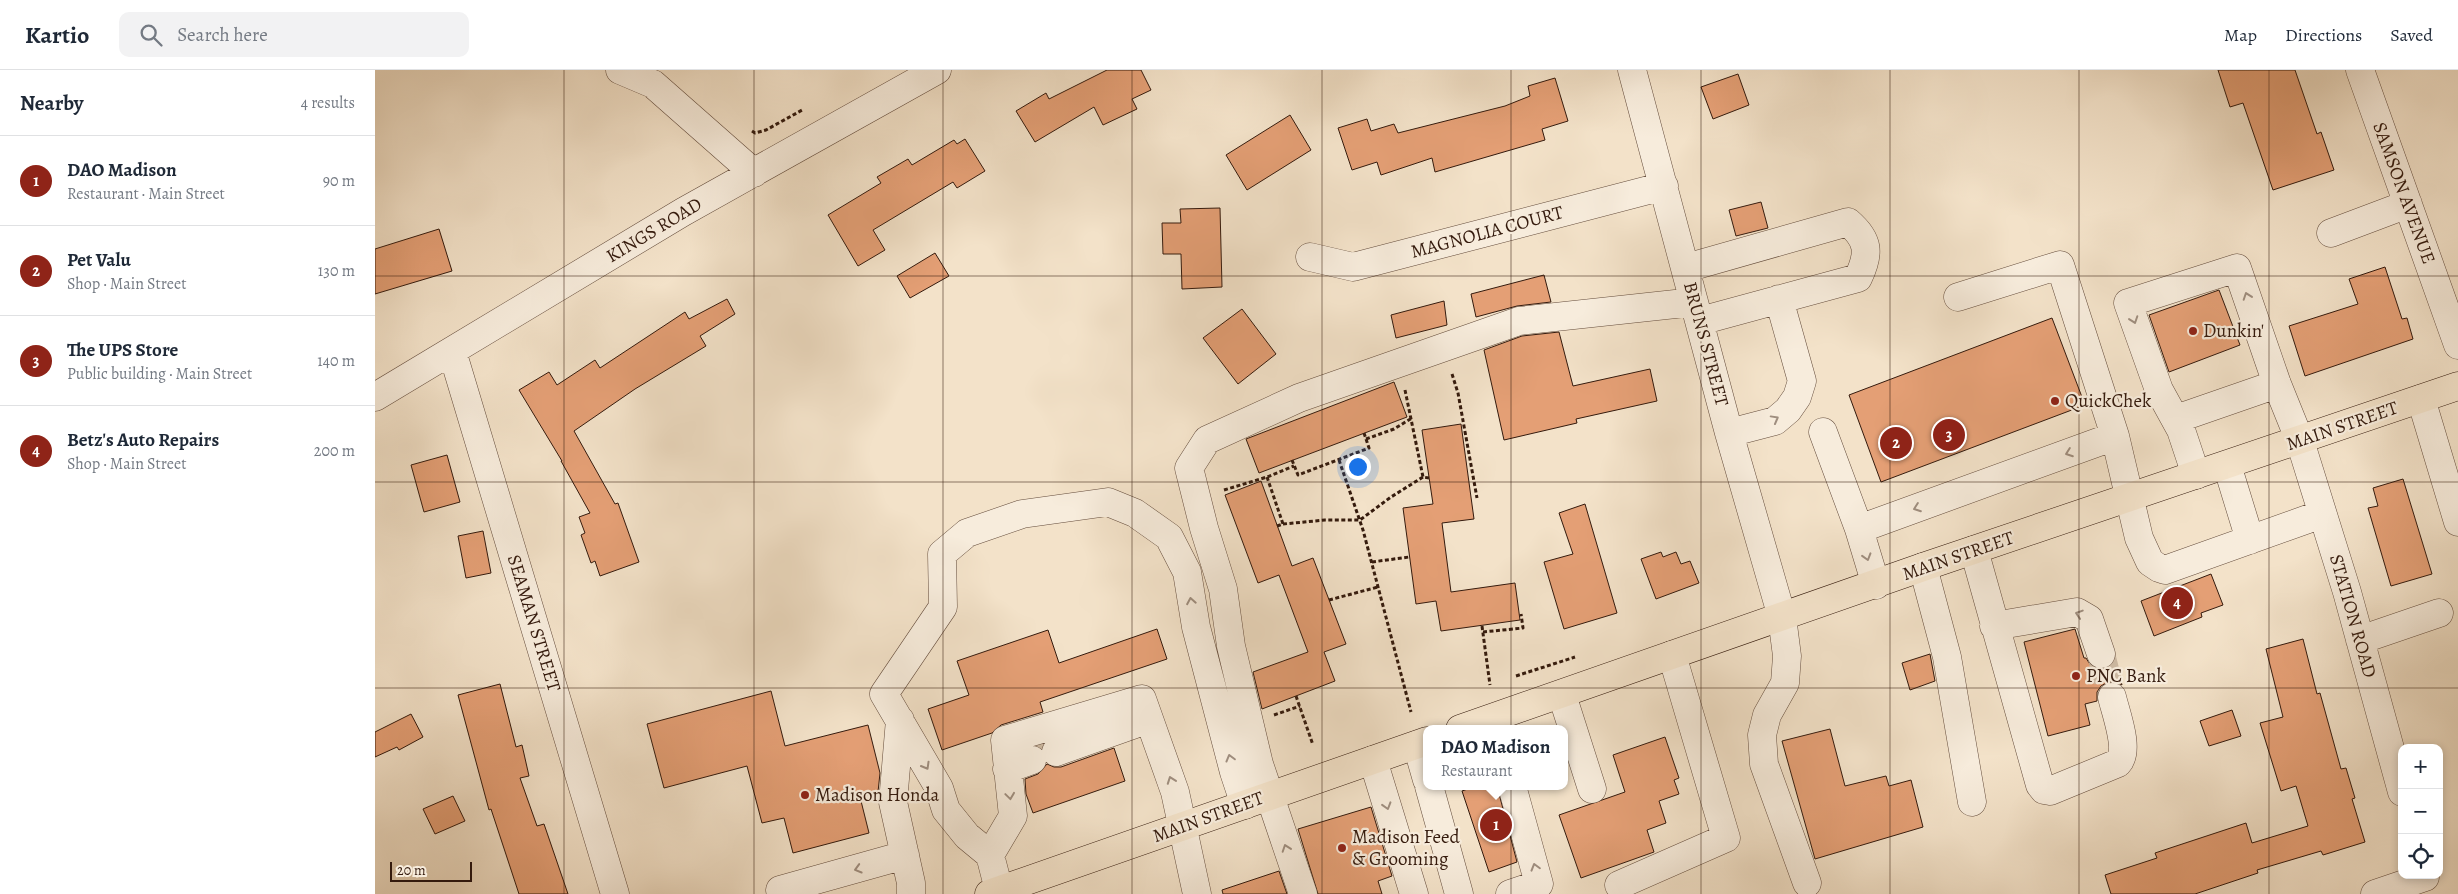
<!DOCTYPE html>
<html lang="en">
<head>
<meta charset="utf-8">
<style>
  :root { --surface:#fff; --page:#f2f2f3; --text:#1f2937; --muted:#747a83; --line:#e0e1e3; --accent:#8f2418 }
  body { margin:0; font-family:Alegreya,serif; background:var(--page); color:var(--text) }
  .controls { position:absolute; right:15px; bottom:15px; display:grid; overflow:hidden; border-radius:10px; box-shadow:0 2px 8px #0003 }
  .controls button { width:45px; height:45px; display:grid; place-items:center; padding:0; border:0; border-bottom:1px solid var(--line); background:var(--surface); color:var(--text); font:25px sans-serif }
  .scale { position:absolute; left:15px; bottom:12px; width:82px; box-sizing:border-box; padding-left:5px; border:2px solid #341a0d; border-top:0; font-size:14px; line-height:18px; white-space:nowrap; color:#341a0d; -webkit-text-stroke:4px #f7ecdc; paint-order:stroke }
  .you { position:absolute; left:982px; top:396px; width:18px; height:18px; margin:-12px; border:4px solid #fff; border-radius:50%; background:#1a73e8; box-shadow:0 0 0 8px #1a73e833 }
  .badge { display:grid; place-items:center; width:32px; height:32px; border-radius:50%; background:var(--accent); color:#fff; font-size:16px; font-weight:700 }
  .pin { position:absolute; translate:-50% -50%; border:2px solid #fff; box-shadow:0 1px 5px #0006 }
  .popup { position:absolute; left:1048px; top:655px; width:145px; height:65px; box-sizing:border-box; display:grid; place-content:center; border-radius:10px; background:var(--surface); filter:drop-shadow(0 1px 4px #0005); font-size:16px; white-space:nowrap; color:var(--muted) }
  .popup b { font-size:19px; color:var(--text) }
  .popup::after { content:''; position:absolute; left:50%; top:100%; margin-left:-10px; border:10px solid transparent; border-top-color:var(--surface) }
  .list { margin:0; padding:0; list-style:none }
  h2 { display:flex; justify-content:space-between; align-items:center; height:65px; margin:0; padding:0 20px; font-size:21px }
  h2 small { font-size:16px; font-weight:400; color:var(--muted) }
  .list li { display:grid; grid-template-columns:32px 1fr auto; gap:15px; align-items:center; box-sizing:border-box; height:90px; padding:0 20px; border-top:1px solid var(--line) }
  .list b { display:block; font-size:19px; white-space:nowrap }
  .list p { margin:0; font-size:16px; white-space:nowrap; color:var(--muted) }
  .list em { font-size:16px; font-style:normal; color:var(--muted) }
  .icon { flex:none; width:28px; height:28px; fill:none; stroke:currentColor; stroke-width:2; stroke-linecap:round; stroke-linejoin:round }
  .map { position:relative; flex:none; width:2083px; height:824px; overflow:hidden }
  header { display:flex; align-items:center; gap:30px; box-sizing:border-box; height:70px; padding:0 25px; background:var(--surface); border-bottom:1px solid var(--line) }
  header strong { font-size:24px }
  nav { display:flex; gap:28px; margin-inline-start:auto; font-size:18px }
  .search { width:350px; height:45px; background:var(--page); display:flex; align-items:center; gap:12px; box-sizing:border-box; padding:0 18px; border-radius:10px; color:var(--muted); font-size:19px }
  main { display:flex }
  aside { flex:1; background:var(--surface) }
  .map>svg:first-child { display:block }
  .building { fill:#e49f75; stroke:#341a0d }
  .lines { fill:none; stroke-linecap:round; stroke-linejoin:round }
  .minor-tunnel { stroke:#cdbaa3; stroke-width:28; stroke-dasharray:28 14; stroke-linecap:butt }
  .minor-casing { stroke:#644c3c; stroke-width:29 }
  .major-casing { stroke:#341a0d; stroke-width:29 }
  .path { stroke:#341a0d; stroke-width:3; stroke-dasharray:4 2.5; stroke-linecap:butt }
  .minor { stroke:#f7ecdc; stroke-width:28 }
  .major { stroke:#f3e2c9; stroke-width:28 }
  .oneway { stroke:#9f8e7f }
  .grid { fill:none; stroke:#341a0d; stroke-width:1; stroke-opacity:0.55 }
  .poi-dot { fill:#8f2418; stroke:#f7ecdc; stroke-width:2 }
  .labels { text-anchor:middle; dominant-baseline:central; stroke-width:4.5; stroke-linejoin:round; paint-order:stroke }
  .street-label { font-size:19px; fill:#341a0d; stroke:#f7ecdc }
  .poi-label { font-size:19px; fill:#341a0d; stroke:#f7ecdc; text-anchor:start }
</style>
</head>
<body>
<header>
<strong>Kartio</strong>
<div class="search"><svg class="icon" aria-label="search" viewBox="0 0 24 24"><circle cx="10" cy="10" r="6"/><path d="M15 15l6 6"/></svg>Search here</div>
<nav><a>Map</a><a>Directions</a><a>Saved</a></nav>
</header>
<main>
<aside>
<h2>Nearby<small>4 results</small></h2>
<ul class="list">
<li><span class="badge">1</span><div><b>DAO Madison</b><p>Restaurant · Main Street</p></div><em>90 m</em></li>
<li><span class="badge">2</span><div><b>Pet Valu</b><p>Shop · Main Street</p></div><em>130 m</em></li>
<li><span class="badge">3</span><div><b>The UPS Store</b><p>Public building · Main Street</p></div><em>140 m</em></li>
<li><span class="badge">4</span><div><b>Betz's Auto Repairs</b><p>Shop · Main Street</p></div><em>200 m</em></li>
</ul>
</aside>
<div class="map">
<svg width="2083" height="824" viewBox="0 0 2083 824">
  <rect width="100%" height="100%" fill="#f3e2c9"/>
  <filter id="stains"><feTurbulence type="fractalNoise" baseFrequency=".004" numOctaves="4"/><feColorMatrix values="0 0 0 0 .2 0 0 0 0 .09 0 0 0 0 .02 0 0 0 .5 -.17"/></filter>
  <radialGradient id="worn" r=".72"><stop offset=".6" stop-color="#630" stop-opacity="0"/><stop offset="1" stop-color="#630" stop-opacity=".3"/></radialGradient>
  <path class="building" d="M732,0H766L776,20L757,29L762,39L728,55L719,37L660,72L641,41L671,23L674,29Z
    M1843,0H1920L1942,64L1946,62L1959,100L1898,120L1868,33L1855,37Z
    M1363,4L1374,35L1338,49L1326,17Z
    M1180,8L1193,51L1167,59L1170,70L1060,102L1057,88L1006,105L1002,92L977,100L963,58L992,49L996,61L1019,54L1023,63L1130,36L1155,26L1153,16Z
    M915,45L936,80L872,120L851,85Z
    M590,69L610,101L582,118L578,112L498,160L510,180L483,196L453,145L506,113L502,107L533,89L537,95L579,70L582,74Z
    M1386,132L1393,158L1361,166L1354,140Z
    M845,138L847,217L807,219L806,184H788L787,153H806L805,139Z
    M64,159L77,201L0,224V179Z
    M560,183L574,206L535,228L522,206Z
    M2010,197L2027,249L2032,248L2038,269L1930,306L1914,256L1983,234L1974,209Z
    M1169,205L1176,232L1142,236L1101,247L1096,224Z
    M1844,220L1865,275L1794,302L1774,245Z
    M352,229L360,244L325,266L331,276L260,319L199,361L240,434L243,433L264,492L225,506L220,491L216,493L206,465L210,463L204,447L215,443L186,391H187L144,320L174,302L182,315L220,290L225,298L310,242L314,249Z
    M1069,231L1072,255L1021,268L1016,245Z
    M867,239L901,284L863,314L828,268Z
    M1677,248L1710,335L1506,412L1474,325Z
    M1184,262L1198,316L1275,299L1282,331L1201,349L1202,353L1129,370L1109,280L1147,266Z
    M1019,312L1032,347L884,403L871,369Z
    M1086,354L1099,449L1067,453L1076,522L1140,513L1145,550L1066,561L1061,531L1041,534L1028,438L1058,434L1047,360Z
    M72,385L85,432L49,442L36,395Z
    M2028,409L2057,504L2016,516L1993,438L2003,436L1998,418Z
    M886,411L917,496L938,488L971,574L949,582L960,611L887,639L878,602L933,582L904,505L883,513L850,425Z
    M1210,434L1242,543L1189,559L1169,492L1198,484L1184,443Z
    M108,461L116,503L91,508L83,466Z
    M1286,482L1288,487L1301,482L1306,494L1315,491L1324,513L1281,529L1266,489Z
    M1836,504L1848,535L1826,543L1827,547L1779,566L1766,531Z
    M782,559L792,589L665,632L668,642L626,655L617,663L567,680L553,639L594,625L582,591L673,560L684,593Z
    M1700,559L1709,588H1711L1716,596L1723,599H1732L1740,590L1747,615L1741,612H1733L1726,616L1722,622V631L1710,634L1715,655L1673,666L1649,572Z
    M1928,569L1942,624L1945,623L1966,699L1971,698L1980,728L1977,729L1990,772L1948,785L1946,781L1882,800L1883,803L1820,824H1736L1730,805L1782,788L1780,783L1871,753L1877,773L1933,756L1921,716L1906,721L1885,653L1908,647L1891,579Z
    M1555,584L1560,611L1535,620L1527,593Z
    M125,614L141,677L147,675L154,706L145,708L162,756L169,754L193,824H144L116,739L114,740L83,625Z
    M396,621L410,676L493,655L505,703L503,722L485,727L494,763L418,783L409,748L387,753L372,696L289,718L272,654Z
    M1857,640L1866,666L1834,676L1825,651Z
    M36,644L48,667L24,680L22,677L0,687V662Z
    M1455,659L1470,716L1511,706L1514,716L1536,710L1548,757L1440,789L1407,671Z
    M1290,667L1304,708L1299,710L1304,724L1284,731L1291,753L1272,760L1279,782L1206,808L1184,745L1250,722L1238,685Z
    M739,678L750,711L658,743L651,724L650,709L663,704L672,694L679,697H686Z
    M1101,716H1122L1142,792L1114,802L1087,721Z
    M78,726L90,751L60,764L48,739Z
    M996,737L1017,806L1003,811L1007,824H943L923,759Z
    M904,801L912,824H848L847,820Z"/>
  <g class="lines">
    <path class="minor-tunnel" d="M1726,584L1737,627
      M653,679L677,670"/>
    <g class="minor-casing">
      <path id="minor" d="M245,0L278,14L379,103
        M1257,0L1354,363L1407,547L1412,586L1410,613L1392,645L1387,665L1389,694L1432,813
        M1985,0L2083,275
        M1956,163L2033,134
        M935,187L978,197L1289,116
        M1311,198L1473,152C1494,170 1495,183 1483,208L1325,251
        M1583,227L1685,195L1740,366L1764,468L1775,492L1784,498L1790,500L1947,444
        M77,281L240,824
        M0,327L308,142L562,0
        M2046,329L2083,452
        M1801,349L1902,314
        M1448,362L1484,459L1501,515
        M1354,363L1400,351L1413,340L1422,327L1427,311L1404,229
        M1852,395L1875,470
        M1821,405L1806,360L1784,320L1753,233L1862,198L1902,314L1925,371L1972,522L2027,722
        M1484,459L1740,366
        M1599,480L1665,715L1669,720L1675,721L1743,693C1755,680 1741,644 1737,627
        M1548,497L1572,587L1597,732
        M1619,556L1702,542L1714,549L1726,584
        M1985,570L2064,543
        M1187,625L1217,719
        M525,650L518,732L536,813V824
        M1042,675L1052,710
        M681,682L774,649
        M998,690L1039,824
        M632,699L657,690
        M1054,716L1084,824
        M615,785L638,746L630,670L767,629L800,722L822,824
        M1244,815L1351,768L1297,585
        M624,820L615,785L592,766L571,740L564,718L509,624L568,537L567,484L592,463L647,444L733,432L760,443L794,467L812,502L821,557L859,702L870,735
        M406,824L405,820L530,785
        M928,824L884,694L856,576L848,519L829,458L814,398L832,370L924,328L1144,251L1319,232
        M1135,824L1164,814L1137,716
        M2000,824L2050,807"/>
    </g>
    <g class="major-casing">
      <path id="major" d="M1085,659L1548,497L2083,316
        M614,824L1052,671"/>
    </g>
    <path class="path" d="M377,61L380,63L391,60L429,39
      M1077,304L1083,323L1102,428
      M1030,320L1048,407L1054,408
      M991,369L1019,359L1037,348
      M917,390L923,405L994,378L989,363
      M964,390L988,460L1036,642
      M892,407L908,454L902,456
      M849,420L892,407L919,396
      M908,454L950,450H985L1016,427L1048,407
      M997,492L1034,487
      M954,530L1003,517
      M1107,556L1115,615
      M1108,562L1148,558L1146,544
      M1141,606L1200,587
      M921,626L938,675
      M899,645L925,636"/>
    <use href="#minor" class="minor"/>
    <use href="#major" class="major"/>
  </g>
  <defs><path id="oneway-chevron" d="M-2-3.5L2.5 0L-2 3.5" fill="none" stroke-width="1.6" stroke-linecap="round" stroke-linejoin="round" transform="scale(1.25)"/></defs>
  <g class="oneway">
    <use href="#oneway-chevron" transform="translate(1872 226) rotate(-109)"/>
    <use href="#oneway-chevron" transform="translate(1759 250) rotate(71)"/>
    <use href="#oneway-chevron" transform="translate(1400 349) rotate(-29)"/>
    <use href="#oneway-chevron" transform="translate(1694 383) rotate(160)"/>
    <use href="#oneway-chevron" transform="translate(1542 438) rotate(160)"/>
    <use href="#oneway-chevron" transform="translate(1492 487) rotate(73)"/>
    <use href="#oneway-chevron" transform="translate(816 531) rotate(-100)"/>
    <use href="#oneway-chevron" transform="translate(1704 544) rotate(-162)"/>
    <use href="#oneway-chevron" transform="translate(855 688) rotate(-105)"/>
    <use href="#oneway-chevron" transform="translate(551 696) rotate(60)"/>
    <use href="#oneway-chevron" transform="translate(796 710) rotate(-110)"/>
    <use href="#oneway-chevron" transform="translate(635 726) rotate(82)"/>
    <use href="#oneway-chevron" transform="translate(1012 736) rotate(73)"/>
    <use href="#oneway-chevron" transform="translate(911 778) rotate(-109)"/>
    <use href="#oneway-chevron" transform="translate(1160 797) rotate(-106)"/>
    <use href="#oneway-chevron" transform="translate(483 799) rotate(164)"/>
  </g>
  <path class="grid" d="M189,0V824M379,0V824M568,0V824M757,0V824M947,0V824M1136,0V824M1326,0V824M1515,0V824M1704,0V824M1894,0V824M0,206H2083M0,412H2083M0,618H2083"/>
  <g class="poi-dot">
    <circle cx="1818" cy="261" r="5"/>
    <circle cx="1680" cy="331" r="5"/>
    <circle cx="1701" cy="606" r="5"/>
    <circle cx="430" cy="725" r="5"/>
    <circle cx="967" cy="778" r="5"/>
  </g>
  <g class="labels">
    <g class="street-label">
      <text transform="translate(2029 123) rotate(70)">SAMSON AVENUE</text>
      <text transform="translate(279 160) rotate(-31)">KINGS ROAD</text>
      <text transform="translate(1112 162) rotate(-15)">MAGNOLIA COURT</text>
      <text transform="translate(1331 274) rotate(75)">BRUNS STREET</text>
      <text transform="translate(1967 356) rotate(-19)">MAIN STREET</text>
      <text transform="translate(1583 486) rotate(-19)">MAIN STREET</text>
      <text transform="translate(1978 546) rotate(74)">STATION ROAD</text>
      <text transform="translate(159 553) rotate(73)">SEAMAN STREET</text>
      <text transform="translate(833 747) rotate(-20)">MAIN STREET</text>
    </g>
    <g class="poi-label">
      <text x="1828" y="261">Dunkin'</text>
      <text x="1690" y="331">QuickChek</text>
      <text x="1711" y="606">PNC Bank</text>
      <text x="440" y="725">Madison Honda</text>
      <text x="977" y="767">Madison Feed<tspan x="977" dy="22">&amp; Grooming</tspan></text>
    </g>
  </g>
  <rect width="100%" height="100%" filter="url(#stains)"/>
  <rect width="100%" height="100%" fill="url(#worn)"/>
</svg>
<div class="controls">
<button>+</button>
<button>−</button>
<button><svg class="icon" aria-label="locate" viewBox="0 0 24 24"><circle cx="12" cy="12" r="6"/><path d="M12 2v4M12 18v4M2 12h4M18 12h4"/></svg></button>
</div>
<div class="scale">20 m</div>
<div class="you"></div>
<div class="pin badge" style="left:1121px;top:755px">1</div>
<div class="popup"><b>DAO Madison</b>Restaurant</div>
<div class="pin badge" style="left:1521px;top:373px">2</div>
<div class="pin badge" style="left:1574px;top:365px">3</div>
<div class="pin badge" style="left:1802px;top:533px">4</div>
</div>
</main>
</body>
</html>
